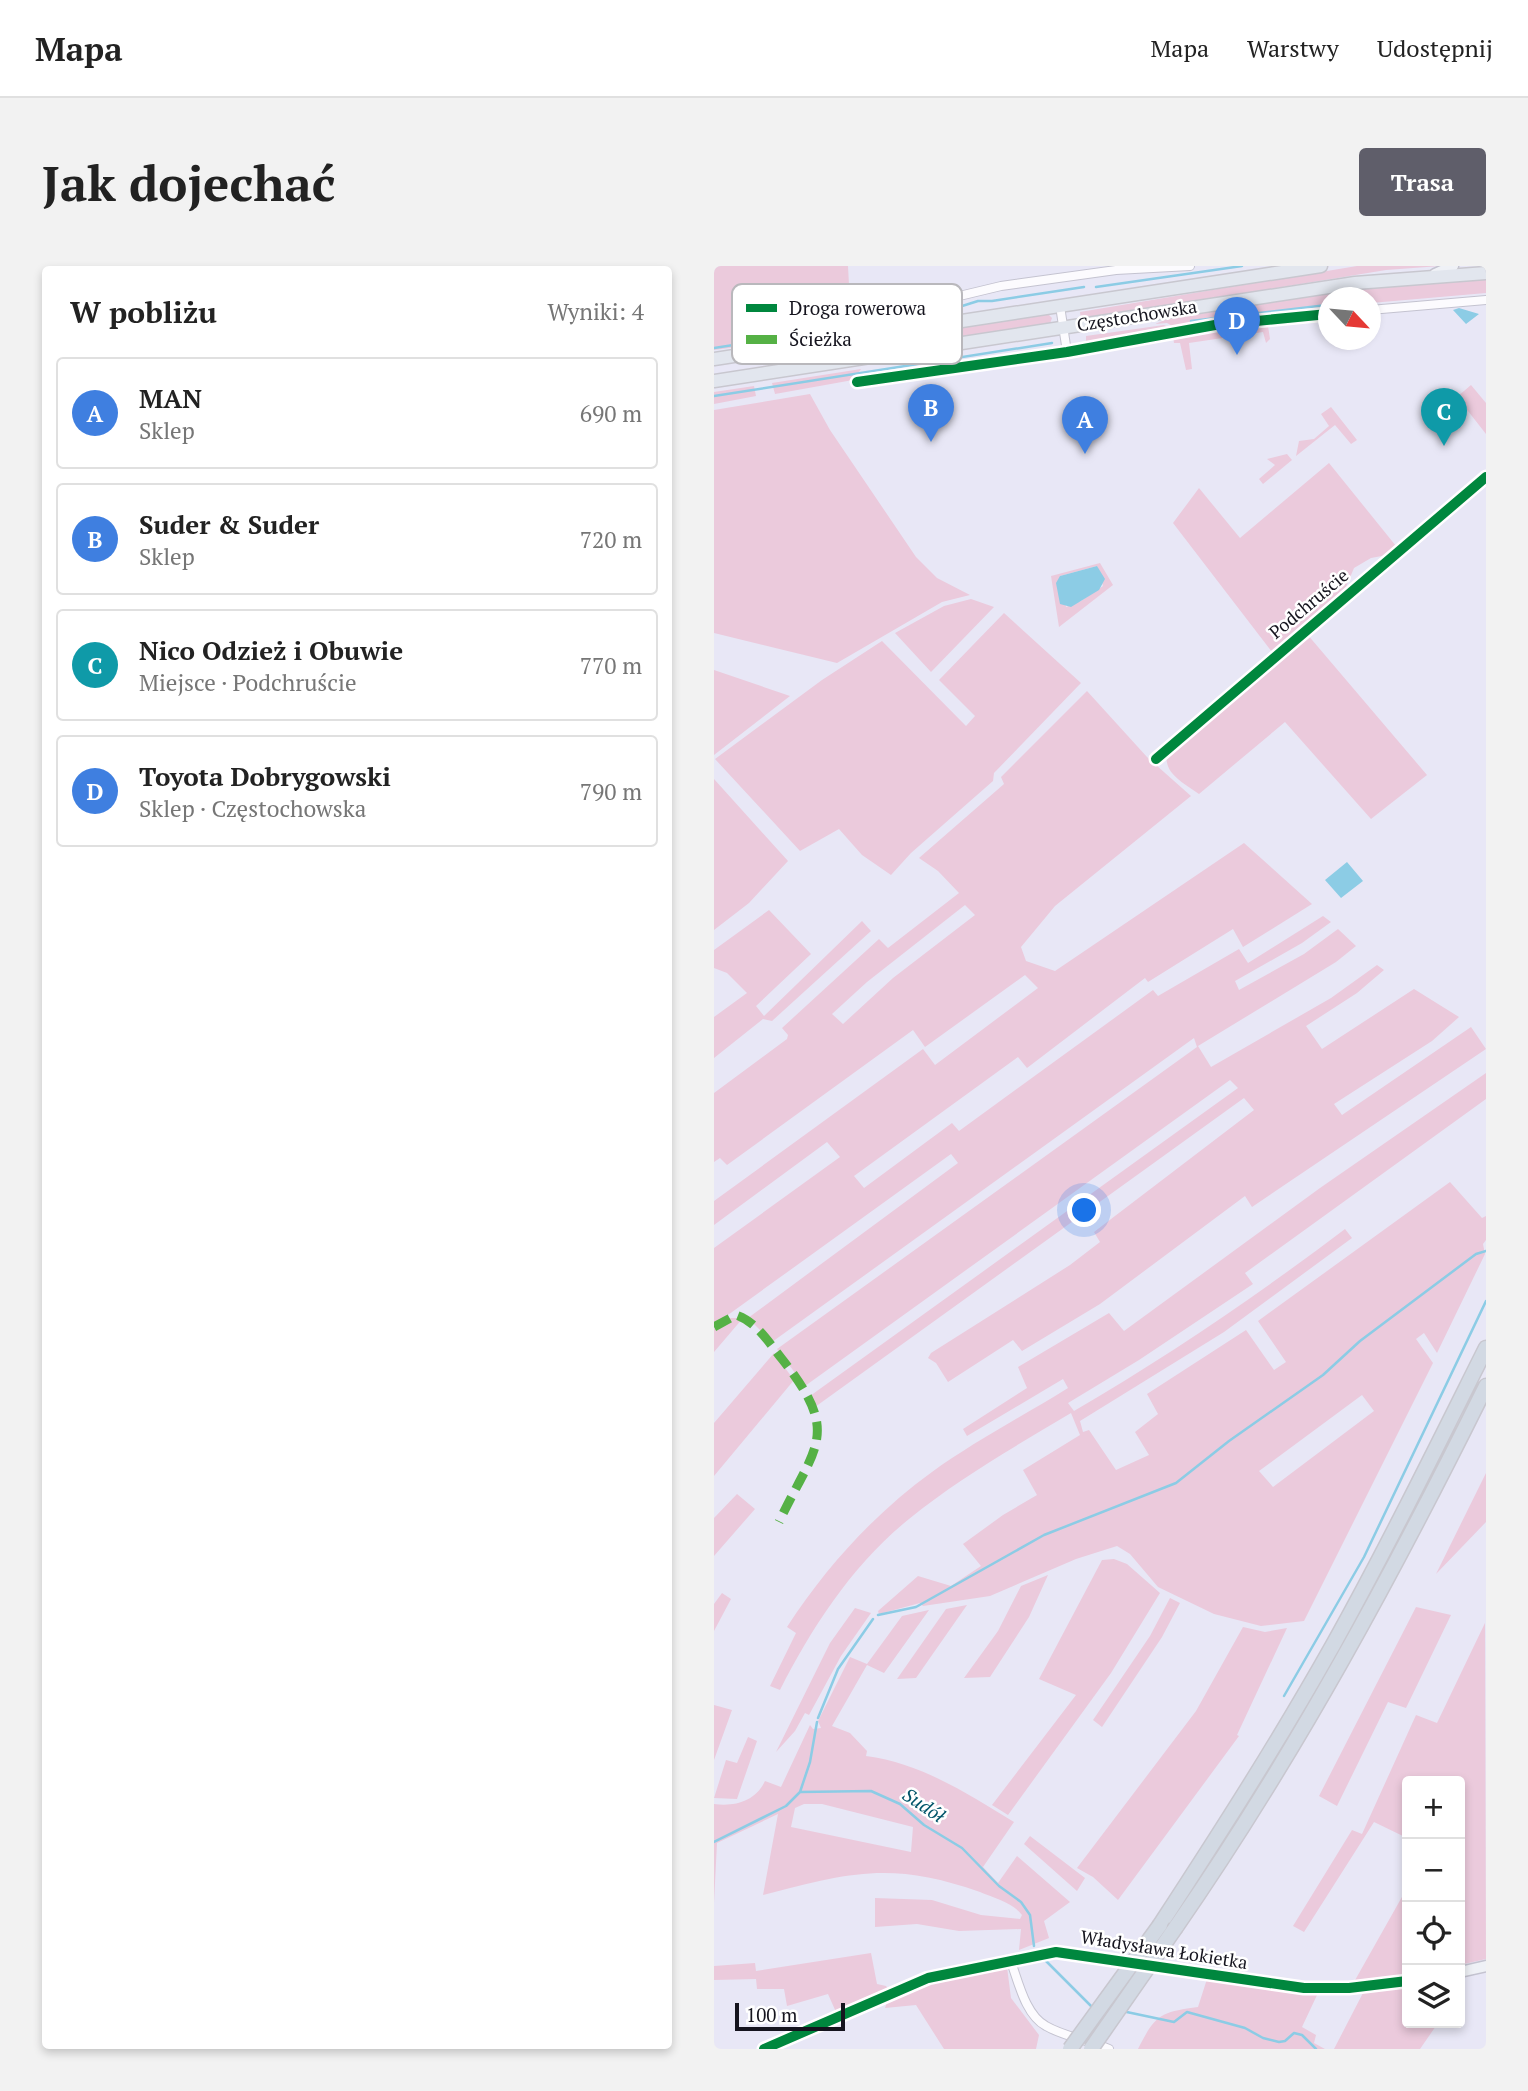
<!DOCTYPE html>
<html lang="pl">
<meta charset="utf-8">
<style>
:root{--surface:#fff;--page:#f2f2f2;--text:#222;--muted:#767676;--line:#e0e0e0;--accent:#5f5e6a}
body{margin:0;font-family:"PT Serif",serif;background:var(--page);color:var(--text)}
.controls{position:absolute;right:21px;bottom:21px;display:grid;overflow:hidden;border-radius:7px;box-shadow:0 4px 10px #0003}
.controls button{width:63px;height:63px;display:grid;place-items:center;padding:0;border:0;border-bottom:2px solid var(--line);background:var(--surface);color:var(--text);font:35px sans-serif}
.compass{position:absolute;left:604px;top:21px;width:63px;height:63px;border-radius:50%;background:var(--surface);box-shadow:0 4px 10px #0003;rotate:116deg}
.scale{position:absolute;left:21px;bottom:18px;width:110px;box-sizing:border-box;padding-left:7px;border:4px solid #15141e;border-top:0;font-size:19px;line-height:24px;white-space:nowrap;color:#15141e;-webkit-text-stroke:5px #fff;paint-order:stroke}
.you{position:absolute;left:371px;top:945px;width:24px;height:24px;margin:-18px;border:5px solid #fff;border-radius:50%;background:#1a73e8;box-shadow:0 0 0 10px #1a73e833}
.badge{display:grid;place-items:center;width:46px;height:46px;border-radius:50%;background:var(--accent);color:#fff;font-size:23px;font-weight:700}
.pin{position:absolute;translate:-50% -58px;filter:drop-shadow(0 2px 4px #0008)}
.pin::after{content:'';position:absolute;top:37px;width:24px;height:21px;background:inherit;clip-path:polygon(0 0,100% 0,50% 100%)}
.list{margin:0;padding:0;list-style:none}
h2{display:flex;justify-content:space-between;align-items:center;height:91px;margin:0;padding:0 28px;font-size:30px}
h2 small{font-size:23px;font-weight:400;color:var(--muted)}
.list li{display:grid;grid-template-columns:46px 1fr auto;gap:21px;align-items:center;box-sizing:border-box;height:112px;margin:0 14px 14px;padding:0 14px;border:2px solid var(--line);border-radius:7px}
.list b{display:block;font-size:26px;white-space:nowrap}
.list p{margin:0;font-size:23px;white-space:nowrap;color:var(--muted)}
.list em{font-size:23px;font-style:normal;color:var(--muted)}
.icon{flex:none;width:38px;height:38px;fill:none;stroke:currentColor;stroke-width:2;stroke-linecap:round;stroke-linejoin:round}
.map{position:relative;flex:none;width:772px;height:1783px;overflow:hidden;border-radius:7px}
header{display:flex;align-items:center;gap:42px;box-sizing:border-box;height:98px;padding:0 35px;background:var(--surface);border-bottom:2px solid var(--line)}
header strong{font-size:33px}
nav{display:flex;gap:38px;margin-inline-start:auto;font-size:24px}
.intro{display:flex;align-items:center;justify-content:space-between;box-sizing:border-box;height:168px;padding:0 42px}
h1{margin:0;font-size:49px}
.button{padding:18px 32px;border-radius:7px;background:var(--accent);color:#fff;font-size:24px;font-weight:700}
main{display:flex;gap:42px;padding:0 42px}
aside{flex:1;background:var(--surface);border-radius:7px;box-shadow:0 4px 10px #0003}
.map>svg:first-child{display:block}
.green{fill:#ebcadc;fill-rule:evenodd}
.water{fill:#8ccce5}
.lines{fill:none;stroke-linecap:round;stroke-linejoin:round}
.stream{stroke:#8ccce5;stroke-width:2.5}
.street-casing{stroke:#c4c3d0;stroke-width:10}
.secondary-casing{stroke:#c4c3d0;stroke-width:13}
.primary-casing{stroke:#c8c7cf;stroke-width:15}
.highway-casing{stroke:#c8c7cf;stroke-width:17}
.street{stroke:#fcfbfe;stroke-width:8}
.secondary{stroke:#eff1f6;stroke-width:10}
.primary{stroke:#e2e6ee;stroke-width:12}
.highway{stroke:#d2d9e3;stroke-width:14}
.highway-bridge-casing{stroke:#c8c7cf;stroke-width:17;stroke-linecap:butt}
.highway-bridge{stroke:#d2d9e3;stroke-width:14}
.quiet{stroke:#55b145;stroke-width:9;stroke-dasharray:18 9;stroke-linecap:butt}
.cycleway-casing{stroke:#fff;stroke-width:15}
.cycleway{stroke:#00873e;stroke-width:10}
.labels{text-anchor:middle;stroke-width:5;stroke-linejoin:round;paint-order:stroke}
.street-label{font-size:18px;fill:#15141e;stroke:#fff}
.water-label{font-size:19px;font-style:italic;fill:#03566b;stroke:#fff}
.key{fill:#fff;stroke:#b9b8bc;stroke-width:2}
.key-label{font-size:19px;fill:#15141e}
</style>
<header>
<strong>Mapa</strong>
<nav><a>Mapa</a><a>Warstwy</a><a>Udostępnij</a></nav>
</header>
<div class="intro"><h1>Jak dojechać</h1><a class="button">Trasa</a></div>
<main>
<aside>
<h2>W pobliżu<small>Wyniki: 4</small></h2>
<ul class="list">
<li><span class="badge" style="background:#3f7fe0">A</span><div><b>MAN</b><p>Sklep</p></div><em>690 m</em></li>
<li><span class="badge" style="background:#3f7fe0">B</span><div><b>Suder &amp; Suder</b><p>Sklep</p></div><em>720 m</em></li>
<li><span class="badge" style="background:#0f9aa8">C</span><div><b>Nico Odzież i Obuwie</b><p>Miejsce · Podchruście</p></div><em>770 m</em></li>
<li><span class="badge" style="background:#3f7fe0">D</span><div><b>Toyota Dobrygowski</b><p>Sklep · Częstochowska</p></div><em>790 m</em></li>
</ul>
</aside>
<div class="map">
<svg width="772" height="1783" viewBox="0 0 772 1783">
<rect width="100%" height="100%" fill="#e8e7f6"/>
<path class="green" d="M0,0H134L136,38L147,61L93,71L89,65L77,67L75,74L0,84Z
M643,0H726L672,4L367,54L366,46Z
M752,14H772V27L657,37L656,32H614V41L521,50L460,61L453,57L441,58L456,52L655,21Z
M334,48L338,52L336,58L165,84L160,74Z
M549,58L554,60L556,73L552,77L549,66L475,77L478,103L472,104L466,77H460L459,71Z
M450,59L458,63L372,79V70Z
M147,103L139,114L61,128L58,117Z
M757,119L772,137V168L743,131Z
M40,120L42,130L0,138V126Z
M96,128L116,164L202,291L223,312L256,329L228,336L123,397L0,367V144Z
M617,141L643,174L637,178L621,159L582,190L585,175L600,173L615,160L607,148Z
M573,188L578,194L549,218L545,213L561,199L553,193Z
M615,197L682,280L673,289L657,292L640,302L632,321L558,386L459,257L485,222L526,272Z
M386,297L399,319L345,361L337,310ZM383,300L389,320L367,335L352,341L346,310Z
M257,333L280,341L217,406L181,367L230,340Z
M290,347L367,417L280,507L279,515L197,587L177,609L148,589L125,563L86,585L1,493L108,414L168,375L252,460L261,450L225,414Z
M593,368L713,509L657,553L571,456L485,528C468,516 445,505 455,482Z
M0,404L76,430L0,489Z
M373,425L433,491L477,530L341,640L307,681L312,695L341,705L530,577L598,638L529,681L519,663L434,716L431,712L313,802L304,791L140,910L150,922L238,857L245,865L439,724L444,730L525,683L534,697L609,650L617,656L588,677L521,715L525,724L590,688L624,663L642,680L622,696L484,780L497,801L617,732L663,699L670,704L643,727L592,760L608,783L700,723L745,751L718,775L620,838L628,849L757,761L772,783L538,941L531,930L386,1038L308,1085L299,1074L234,1116L222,1097L214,1092L217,1087L356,999L386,976L380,966L540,844L530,832L101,1141L96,1130L524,822L516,814L91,1120L63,1083L483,781L480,772L58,1076L34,1052L244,897L237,888L0,1059V982L126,891L113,876L0,959V935L209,783L221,799L324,722L311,709L211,781L199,764L13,899L6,892L0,896V827L73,773L74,769L68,762L165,673L174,682L245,627L224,605L205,592L290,518L287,511ZM251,639L261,649L179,712L129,758L118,748L153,716Z
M0,513L74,595L35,637L0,664Z
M55,644L97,688L42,740L50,750L148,655L157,665L58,755L49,753L0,792V751L33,727L13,707L0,702V684Z
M772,807V833L531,1007L539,1018L425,1094L354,1137L360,1145C454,1090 544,1029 631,963L638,972L510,1066L366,1155L369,1166L375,1164L402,1204L435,1189L421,1166L444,1148L433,1128L532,1064L560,1104L572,1096L544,1055L736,916L768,952L772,950V974L769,978L771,988L723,1087L710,1067L702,1073L719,1097L590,1355L547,1360L500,1348L444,1321L416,1288L403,1280L362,1293L276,1330L209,1340L206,1337L165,1348L164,1345L204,1310L237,1320L267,1300L249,1278L289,1249L323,1229L309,1204L366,1169L357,1147C302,1180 245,1212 195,1253C139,1298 98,1361 66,1424L56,1420L82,1367L73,1361C112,1301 160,1248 218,1206C261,1175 309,1150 354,1122L349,1113L253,1170L249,1163L313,1122L304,1101L395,1047L410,1065L606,922ZM648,1129L660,1145L559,1221L545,1205Z
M16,1052H29L0,1086V1063Z
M60,1087L80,1114L0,1210V1157Z
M772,1207V1256L722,1308Z
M23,1228L41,1243L0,1290V1252Z
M400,1293L413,1298L446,1327L397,1407L294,1549L278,1539L362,1429L325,1413L388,1294Z
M334,1309L315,1351L276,1411L250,1412L284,1365L307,1320Z
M8,1327L17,1333L0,1365V1338Z
M456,1332L466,1337L448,1371L388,1461L379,1454L436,1370Z
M253,1339L202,1412L183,1413L232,1343Z
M702,1341L737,1349L692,1442L674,1436L623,1540L605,1530Z
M141,1342L157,1347L127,1390L95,1449L91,1447L81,1465L62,1486L116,1377Z
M215,1344L170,1407L153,1399L118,1460L136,1467L153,1485L152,1490C207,1497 254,1528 300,1556L269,1601L284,1617L303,1590L356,1636L330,1655L335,1672L305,1684L307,1663L245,1665L203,1658L161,1661V1632L218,1634L267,1649L306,1653L308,1649C298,1636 280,1632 266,1626C179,1595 136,1606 49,1629L64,1548L3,1577L0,1637V1538C21,1541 42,1535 51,1515L67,1521L96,1459L99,1463L107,1462L104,1455L136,1391L153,1398L188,1350ZM90,1538H108L199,1561L197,1586L77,1561L81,1542Z
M771,1357L772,1693L746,1699V1515H693V1572L660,1556L590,1666L579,1660L638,1564L648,1568L702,1449L723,1457Z
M529,1361L551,1366L573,1362L523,1469L525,1470L404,1634L379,1611L363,1602L482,1445Z
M0,1439L18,1444L0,1494Z
M34,1471L43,1475L23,1533L0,1532L12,1494L23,1497Z
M316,1570L371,1612L363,1625L310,1578Z
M693,1622V1709L640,1716Z
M157,1687L163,1718L172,1720L175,1724L122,1746L114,1728L73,1740L70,1723H43L42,1713L0,1714V1700L41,1697L42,1705Z
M293,1701L297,1732L325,1769L322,1783H230L202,1739L171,1742L173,1736L225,1714Z
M493,1713L604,1727L588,1761L602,1769L600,1777L611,1783H424C441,1749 446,1746 484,1741Z
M693,1720V1757H724L706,1783H620L650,1725Z"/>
<path class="water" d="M745,42L765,48L752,58L739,44Z
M383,300L391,313L385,324L357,341L346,338L342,317L346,310Z
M633,596L649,615L627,632L611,614Z"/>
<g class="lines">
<path class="stream" d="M382,21L528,0
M477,55L613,39
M160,57L226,47L264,35H278L370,21
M0,82L147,59
M0,130L338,77
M164,1349L202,1341L330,1269L462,1217L515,1175L609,1109L646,1075L762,988L772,985
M570,1430L650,1291L772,1035
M104,1452L124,1403L159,1353
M86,1526L96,1496L103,1456
M0,1576L72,1540L86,1526L157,1525L186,1538L210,1559L248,1582L285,1620L307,1636L316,1649L320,1680
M331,1694L378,1741
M408,1745L460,1756L473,1746L531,1762L549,1772L565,1776L571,1775L580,1767L588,1769L602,1783"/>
<g class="street-casing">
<path id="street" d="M346,40L353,86
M656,44L772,34
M158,91L153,60L158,51L287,20L402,4L476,0
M143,116L353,86L501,59L614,48
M442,493L772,211
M296,1693C304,1714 311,1749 332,1760C351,1771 375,1774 395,1783"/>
</g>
<g class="secondary-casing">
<path id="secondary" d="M721,8L739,0
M746,1706L772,1700
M50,1783L214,1712L342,1686L590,1722H635L693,1715"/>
</g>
<g class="primary-casing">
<path id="primary" d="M0,93L607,0
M0,115L641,17L772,7"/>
</g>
<g class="highway-casing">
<path id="highway" d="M446,1659C506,1567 565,1475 619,1379C673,1282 722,1182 772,1082
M462,1661C581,1489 679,1308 772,1120"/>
</g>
<use href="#street" class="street"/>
<use href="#secondary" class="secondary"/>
<use href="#primary" class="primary"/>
<use href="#highway" class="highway"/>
<g class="highway-bridge-casing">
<path id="highway-bridge" d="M356,1783L446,1659
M377,1783L462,1661"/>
</g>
<use href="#highway-bridge" class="highway-bridge"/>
<path class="quiet" d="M0,1061L22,1049C43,1056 55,1077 68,1093C128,1169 101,1179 65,1256"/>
<g class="cycleway-casing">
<path id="cycleway" d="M143,116L353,86L501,59L614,48
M442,493L772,211
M50,1783L214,1712L342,1686L590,1722H635L693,1715"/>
</g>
<use href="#cycleway" class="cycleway"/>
</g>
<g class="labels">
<g class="street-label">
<text transform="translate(423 50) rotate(-9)" y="6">Częstochowska</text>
<text transform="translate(595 338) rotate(-40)" y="6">Podchruście</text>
<text transform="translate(450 1684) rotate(9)" y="6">Władysława Łokietka</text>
</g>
<g class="water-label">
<text transform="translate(210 1539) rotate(34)" y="7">Sudół</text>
</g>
</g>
<rect x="18" y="18" width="230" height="80" rx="10" class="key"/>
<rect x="32" y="38" width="31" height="8" fill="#00873e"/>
<rect x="32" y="69" width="31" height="9" fill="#55b145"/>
<g class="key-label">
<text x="75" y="49">Droga rowerowa</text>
<text x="75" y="80">Ścieżka</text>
</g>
</svg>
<div class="controls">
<button>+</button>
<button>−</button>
<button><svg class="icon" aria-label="locate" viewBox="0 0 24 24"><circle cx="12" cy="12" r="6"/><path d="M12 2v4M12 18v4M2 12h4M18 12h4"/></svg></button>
<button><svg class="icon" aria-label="layers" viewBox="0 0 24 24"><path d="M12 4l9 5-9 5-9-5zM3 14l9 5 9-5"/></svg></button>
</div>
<svg class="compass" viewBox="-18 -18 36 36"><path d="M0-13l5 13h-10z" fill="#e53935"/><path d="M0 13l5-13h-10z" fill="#767676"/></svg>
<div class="scale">100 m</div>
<div class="you"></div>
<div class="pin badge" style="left:371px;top:188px;background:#3f7fe0">A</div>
<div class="pin badge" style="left:217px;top:176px;background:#3f7fe0">B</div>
<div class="pin badge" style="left:730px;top:180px;background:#0f9aa8">C</div>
<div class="pin badge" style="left:523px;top:89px;background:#3f7fe0">D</div>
</div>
</main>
